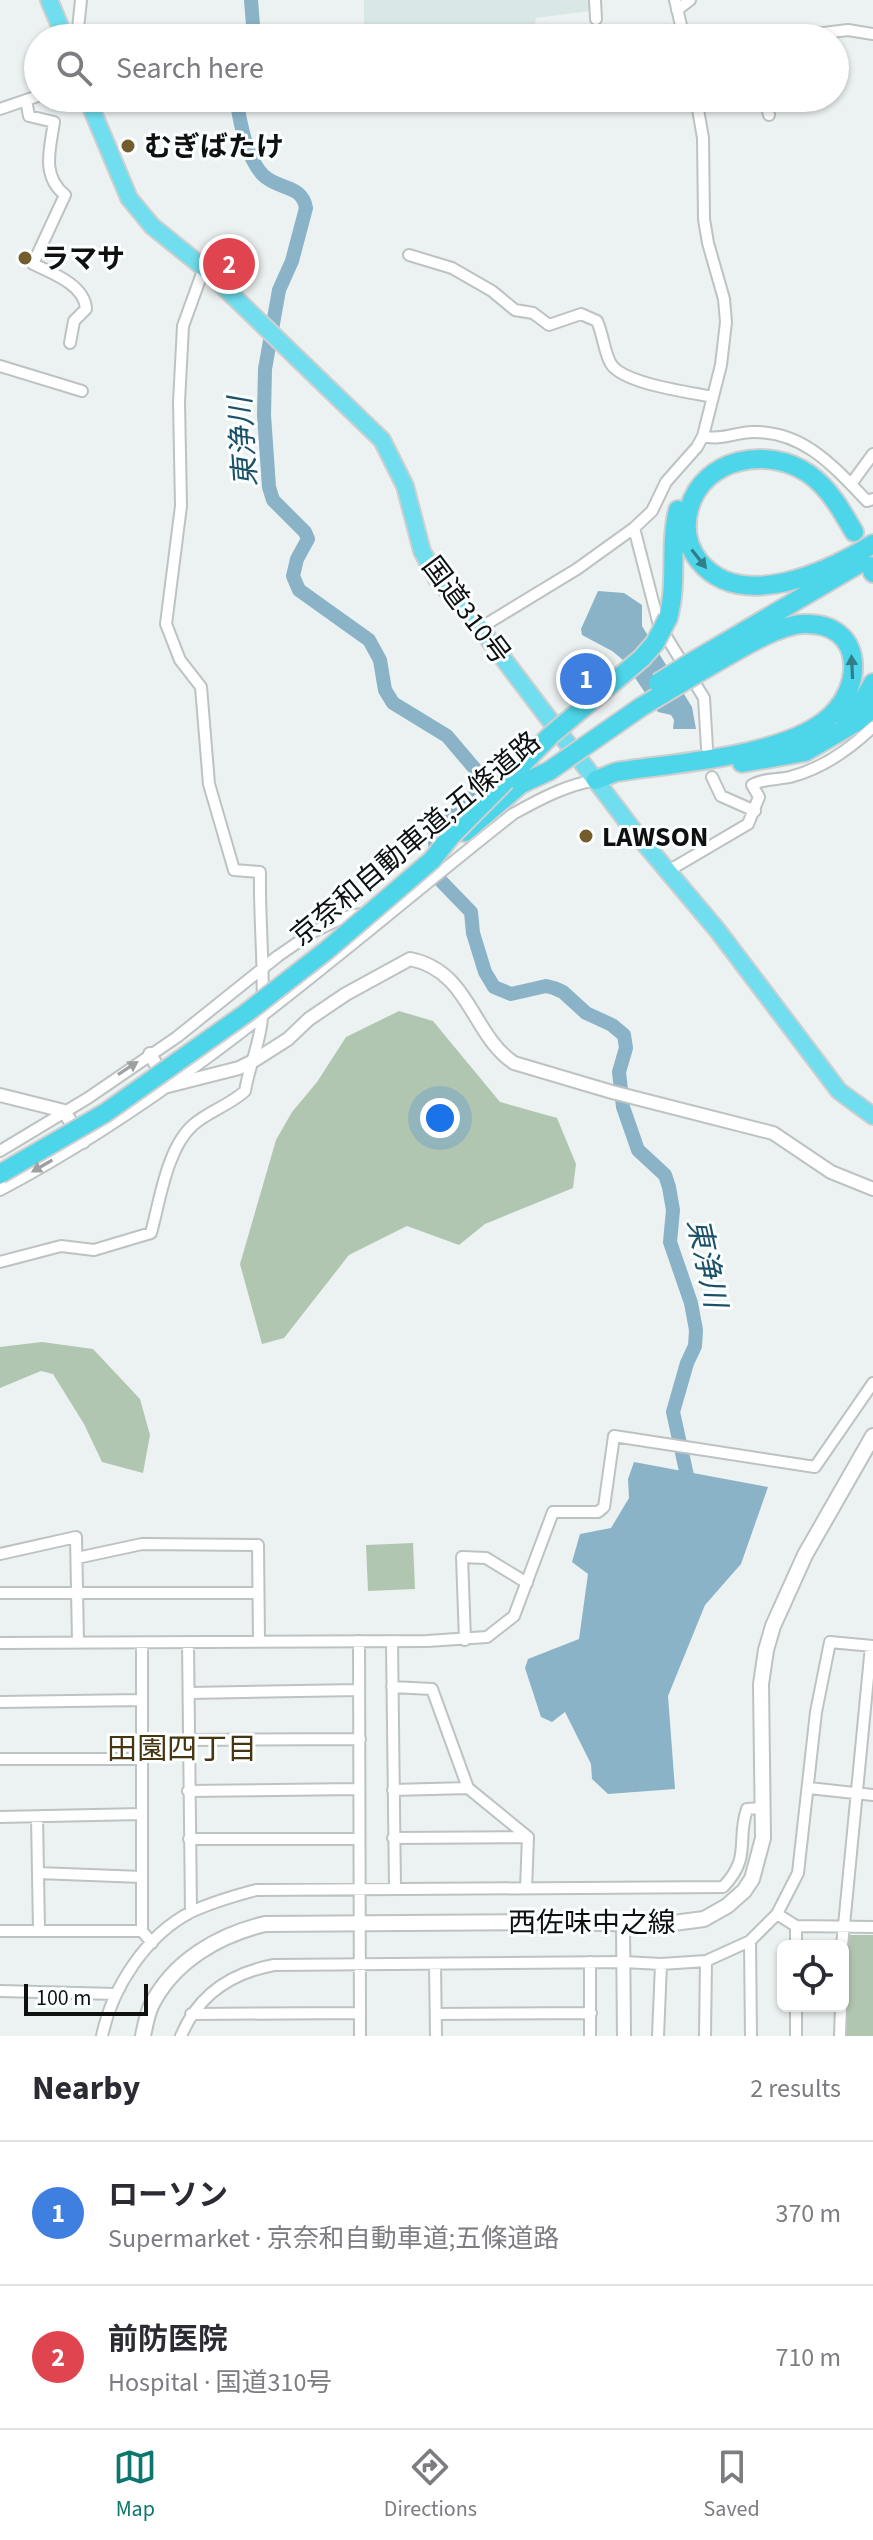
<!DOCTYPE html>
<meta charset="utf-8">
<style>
:root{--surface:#fff;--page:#f2f2f3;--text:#2b2b33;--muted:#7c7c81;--line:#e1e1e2;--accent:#0f766e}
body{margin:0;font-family:"Source Sans 3","Noto Sans JP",sans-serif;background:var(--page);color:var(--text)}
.controls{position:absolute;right:24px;bottom:24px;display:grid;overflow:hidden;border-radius:12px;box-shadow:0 2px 6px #0004}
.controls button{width:72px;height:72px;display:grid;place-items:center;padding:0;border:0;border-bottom:2px solid var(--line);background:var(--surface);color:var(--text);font:40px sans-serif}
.scale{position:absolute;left:24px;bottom:20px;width:124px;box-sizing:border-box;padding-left:8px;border:4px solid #0f1111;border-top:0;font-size:22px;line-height:28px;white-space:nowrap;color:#0f1111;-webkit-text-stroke:6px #fbffff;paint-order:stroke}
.you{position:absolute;left:440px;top:1118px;width:28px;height:28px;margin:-20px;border:6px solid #fff;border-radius:50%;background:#1a73e8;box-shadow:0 0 0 12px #1a73e833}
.badge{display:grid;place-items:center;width:52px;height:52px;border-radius:50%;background:var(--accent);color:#fff;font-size:26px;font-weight:700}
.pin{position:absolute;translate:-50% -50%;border:4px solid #fff;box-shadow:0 2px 8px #0006}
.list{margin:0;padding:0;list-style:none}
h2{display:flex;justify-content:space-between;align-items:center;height:104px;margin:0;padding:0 32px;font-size:34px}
h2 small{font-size:26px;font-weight:400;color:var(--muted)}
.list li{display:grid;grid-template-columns:52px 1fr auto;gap:24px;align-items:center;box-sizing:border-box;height:144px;padding:0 32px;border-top:2px solid var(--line)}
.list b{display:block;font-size:30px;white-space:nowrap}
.list p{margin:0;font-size:26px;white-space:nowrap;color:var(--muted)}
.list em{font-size:26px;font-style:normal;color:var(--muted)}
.icon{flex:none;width:44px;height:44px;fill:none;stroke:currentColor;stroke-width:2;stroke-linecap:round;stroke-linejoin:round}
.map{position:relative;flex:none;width:873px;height:2036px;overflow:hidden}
.search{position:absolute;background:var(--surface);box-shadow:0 2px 6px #0004;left:24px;right:24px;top:24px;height:88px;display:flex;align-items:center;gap:20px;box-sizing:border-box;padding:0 28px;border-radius:44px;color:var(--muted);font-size:30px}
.sheet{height:392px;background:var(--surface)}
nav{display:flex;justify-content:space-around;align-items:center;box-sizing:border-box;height:112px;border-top:2px solid var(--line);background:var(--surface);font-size:22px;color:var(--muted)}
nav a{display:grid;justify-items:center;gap:4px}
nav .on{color:var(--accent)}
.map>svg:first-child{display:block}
.built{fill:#d9e8e6}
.green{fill:#b1c6b1}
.water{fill:#8ab3c8}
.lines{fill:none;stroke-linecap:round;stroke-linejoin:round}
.river{stroke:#8ab3c8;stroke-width:14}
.minor-casing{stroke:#bdc2c2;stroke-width:14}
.tertiary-casing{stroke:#bdc2c2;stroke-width:16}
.secondary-casing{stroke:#bdc2c2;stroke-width:18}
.trunk-casing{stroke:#cfcfcf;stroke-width:20}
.motorway-casing{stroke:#cfcfcf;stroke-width:22}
.minor{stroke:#fff;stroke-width:10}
.tertiary{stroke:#fff;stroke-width:12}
.secondary{stroke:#fff;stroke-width:14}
.trunk{stroke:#70deee;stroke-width:16}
.motorway{stroke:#4dd5e9;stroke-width:18}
.motorway-bridge-casing{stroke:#cfcfcf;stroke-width:22;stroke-linecap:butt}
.motorway-bridge{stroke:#4dd5e9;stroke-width:18}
.oneway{fill:#317d88}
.oneway2{fill:#9fa0a0}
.poi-dot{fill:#745c2d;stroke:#fbffff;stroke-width:3}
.labels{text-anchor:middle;stroke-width:6;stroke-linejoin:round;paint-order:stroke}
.poi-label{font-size:28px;font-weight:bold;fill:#0f1111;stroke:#fbffff;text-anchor:start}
.street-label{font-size:28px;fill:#0f1111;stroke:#fbffff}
.water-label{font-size:30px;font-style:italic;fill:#1b5168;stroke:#fbffff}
.neighbourhood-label{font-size:30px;fill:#48350e;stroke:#fbffff}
</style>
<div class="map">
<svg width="873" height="2036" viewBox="0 0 873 2036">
<rect width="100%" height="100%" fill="#ecf2f1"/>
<path class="built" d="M364,0H590V11L536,18L533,38H364Z"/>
<path class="green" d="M399,1011L433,1021L500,1102L557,1118L576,1164L573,1188L485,1224L459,1245L407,1226L349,1255L284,1338L262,1344L240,1264L276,1140L292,1112L317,1082L346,1037Z
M42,1342L93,1349L140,1399L150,1435L143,1473L102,1462L84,1424L53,1374L41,1371L0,1388V1347Z
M413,1543L415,1589L368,1591L366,1545Z
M846,1935H873V2036H847Z"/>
<path class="water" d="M598,591L624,593L642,605V626L692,707L696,729H673L674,720L671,715L658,712L623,660L612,651L582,635L581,629Z
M634,1462L768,1487L741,1564L705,1605L668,1696L675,1789L608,1794L592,1779L591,1764L565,1712L552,1722L541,1717L525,1668L528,1659L579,1639L588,1574L572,1562L580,1534L611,1528L629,1498L628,1479Z"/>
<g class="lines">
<path class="river" d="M251,0L254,38
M236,98C240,122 246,157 263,175C278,190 302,184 306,208L292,261L279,290L265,369L264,415L269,487L273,500L305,532L308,539L297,559L293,576L299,590L369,640L380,660L385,690L393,703L447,736L475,769L480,780V786L472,797L434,834L440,880L471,912L473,933L485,972L494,987L511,994L546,986L554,988L563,992L586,1013L612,1025L624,1035L626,1048L619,1072L623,1107L638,1150L665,1175L669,1187L673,1210L670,1242L691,1303L696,1330L695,1346L687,1363L673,1412L690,1489"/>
<g class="minor-casing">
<path id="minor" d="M595,0L596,19
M675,0L684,38
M677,10L690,0
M77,38L81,0
M783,38L848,30L873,34
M696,98L703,138L704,219L708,243L724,299L726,322L721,365L703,436
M765,98L769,115
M26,100L29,116L54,122C50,149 41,176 65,195L33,264C52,273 85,285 86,309L74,321L70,343
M0,109L38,96
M409,255L452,268L492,291L515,310L533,313L549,325L581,314L597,321C603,334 604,352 611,364C624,384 689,392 713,397
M0,366L82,391
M851,484L873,454
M634,528L659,625L704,698L707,748
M480,628L577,569L634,528L652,511L666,482L697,447L703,436C719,441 736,432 753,432C804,431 834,467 867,501L873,499
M712,777L721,796L755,811
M668,871L748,824L759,797L752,785C764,778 777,780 790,777C821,769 850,749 873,727
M0,1151L88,1098L177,1037L278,956L313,932L342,918L365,913
M0,1190C188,1091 347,945 513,814C540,799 566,785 596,780
M0,1262L61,1246L94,1250L151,1233C160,1200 167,1148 193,1125C209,1111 230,1105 245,1091C249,1066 260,1044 262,1018C265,970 259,921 260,872L234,870L209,784L201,687L180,660L166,624L181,506L179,402L183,326L204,268
M0,1554L76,1537L78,1642
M77,1558L142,1544L258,1545L259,1641
M0,1593H258
M465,1640L462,1557L486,1558L527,1583
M359,1641L360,2036
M392,1641L395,1889
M188,1642L191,1912
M0,1643L427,1641L487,1637L514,1616L553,1512H598L604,1507L614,1436L815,1467L873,1383
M142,1643V1931L152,1943
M392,1687L432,1689L468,1788L528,1837
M190,1693L359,1690
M0,1702L141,1700
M189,1740L360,1739
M0,1759H141
M809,1788L873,1795
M393,1790L468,1788
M188,1791L358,1789
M0,1817L141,1814
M37,1817L39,1930
M393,1838L527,1837
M189,1839H359
M38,1873L142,1877
M526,1888L528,1837
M777,1914L796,1926L873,1927
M796,1926V1946
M0,1931H142
M750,1941L751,2036
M842,1946L871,1646
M435,1965L436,2036
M0,1991L116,1994
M796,2006V2036
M191,2014L359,2013
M436,2014L591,2013
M102,2036C112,1988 146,1935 191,1912C208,1904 237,1895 256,1890L723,1887C752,1857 736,1841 747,1809L762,1808
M181,2036C198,1995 231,1973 274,1965L624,1962L661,1964L706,1961L750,1941L777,1914L798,1873L816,1712L830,1642L873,1646
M590,2036V1962
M658,2036L661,1964
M705,2036L706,1961
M840,2036L841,2006"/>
</g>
<g class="tertiary-casing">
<path id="tertiary" d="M150,1054L168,1086L239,1068L255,1060L288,1039L309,1019L346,994L410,959C470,971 471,1034 514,1063L612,1092L773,1133L831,1172L873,1189
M0,1095L64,1111L83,1142
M623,1925L624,2036"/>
</g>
<g class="secondary-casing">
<path id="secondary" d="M143,2036C145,2026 147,2015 151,2006C173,1961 219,1935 265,1924L536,1922L666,1924L704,1919L727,1906L744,1891L752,1879L763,1838L761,1684L766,1650L773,1626L805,1555L873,1436"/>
</g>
<g class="trunk-casing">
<path id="trunk" d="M49,0L65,38
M87,98L129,198L152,226L204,268L382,440L405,486L422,551L437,579L480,628L634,831L718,931L839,1091L873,1116"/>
</g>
<g class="motorway-casing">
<path id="motorway" d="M854,532C842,511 829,488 809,474C769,446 703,457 689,509C684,528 687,546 699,561C741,613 829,571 873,544
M870,566L873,573
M668,618C678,582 669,546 678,510
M690,663L857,565
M845,718L865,697L873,683
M742,763L805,752L855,723L873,708
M596,780L616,772C673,763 777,757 823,722C866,691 866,621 803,624C774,625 724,659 698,673
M465,832L521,784"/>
</g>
<use href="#minor" class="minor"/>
<use href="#tertiary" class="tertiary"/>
<use href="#secondary" class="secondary"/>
<use href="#trunk" class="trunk"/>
<use href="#motorway" class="motorway"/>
<g class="motorway-bridge-casing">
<path id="motorway-bridge" d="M658,683L690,663
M521,784L549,771L641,707L698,673
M0,1174L105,1113L245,1014L327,950L432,860L451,836L551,735L642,658L655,643L668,618"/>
</g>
<use href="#motorway-bridge" class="motorway-bridge"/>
</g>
<defs><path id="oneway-solid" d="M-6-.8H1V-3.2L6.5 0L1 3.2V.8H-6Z" transform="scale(2)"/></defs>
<g class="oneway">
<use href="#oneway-solid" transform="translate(699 559) rotate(52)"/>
<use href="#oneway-solid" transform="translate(852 667) rotate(-93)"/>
</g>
<g class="oneway2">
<use href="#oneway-solid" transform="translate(128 1068) rotate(-33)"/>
<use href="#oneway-solid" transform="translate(42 1166) rotate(150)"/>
</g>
<g class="poi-dot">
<circle cx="128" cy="146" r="8"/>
<circle cx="25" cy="258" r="8"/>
<circle cx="586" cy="836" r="8"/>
</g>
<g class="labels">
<g class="poi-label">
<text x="144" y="156">むぎばたけ</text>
<text x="41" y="268">ラマサ</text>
<text x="602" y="846">LAWSON</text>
</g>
<g class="street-label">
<text transform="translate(467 610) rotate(53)" y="10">国道310号</text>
<text transform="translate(415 838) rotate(-40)" y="10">京奈和自動車道;五條道路</text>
<text x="592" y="1932">西佐味中之線</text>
</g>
<g class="water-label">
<text transform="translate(243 442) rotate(-94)" y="10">東浄川</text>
<text transform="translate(707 1263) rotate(78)" y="10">東浄川</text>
</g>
<g class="neighbourhood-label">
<text x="182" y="1759">田園四丁目</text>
</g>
</g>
</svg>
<div class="controls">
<button><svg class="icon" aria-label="locate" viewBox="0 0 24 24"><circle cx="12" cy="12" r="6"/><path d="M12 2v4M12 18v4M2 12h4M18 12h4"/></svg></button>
</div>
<div class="scale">100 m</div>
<div class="you"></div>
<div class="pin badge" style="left:586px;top:679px;background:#3f7fe0">1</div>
<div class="pin badge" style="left:229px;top:264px;background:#e0444e">2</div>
<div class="search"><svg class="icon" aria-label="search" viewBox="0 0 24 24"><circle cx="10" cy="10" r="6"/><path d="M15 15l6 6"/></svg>Search here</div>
</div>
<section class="sheet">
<h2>Nearby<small>2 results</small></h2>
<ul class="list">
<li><span class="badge" style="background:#3f7fe0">1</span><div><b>ローソン</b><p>Supermarket · 京奈和自動車道;五條道路</p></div><em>370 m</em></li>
<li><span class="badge" style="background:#e0444e">2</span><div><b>前防医院</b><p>Hospital · 国道310号</p></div><em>710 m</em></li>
</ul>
</section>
<nav>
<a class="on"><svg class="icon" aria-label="map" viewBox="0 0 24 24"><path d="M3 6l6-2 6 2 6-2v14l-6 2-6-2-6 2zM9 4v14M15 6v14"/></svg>Map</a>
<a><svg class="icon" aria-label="directions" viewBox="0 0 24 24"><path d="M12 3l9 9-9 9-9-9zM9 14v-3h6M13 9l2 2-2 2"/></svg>Directions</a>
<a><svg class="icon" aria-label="saved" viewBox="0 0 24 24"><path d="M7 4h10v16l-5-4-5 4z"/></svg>Saved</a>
</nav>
